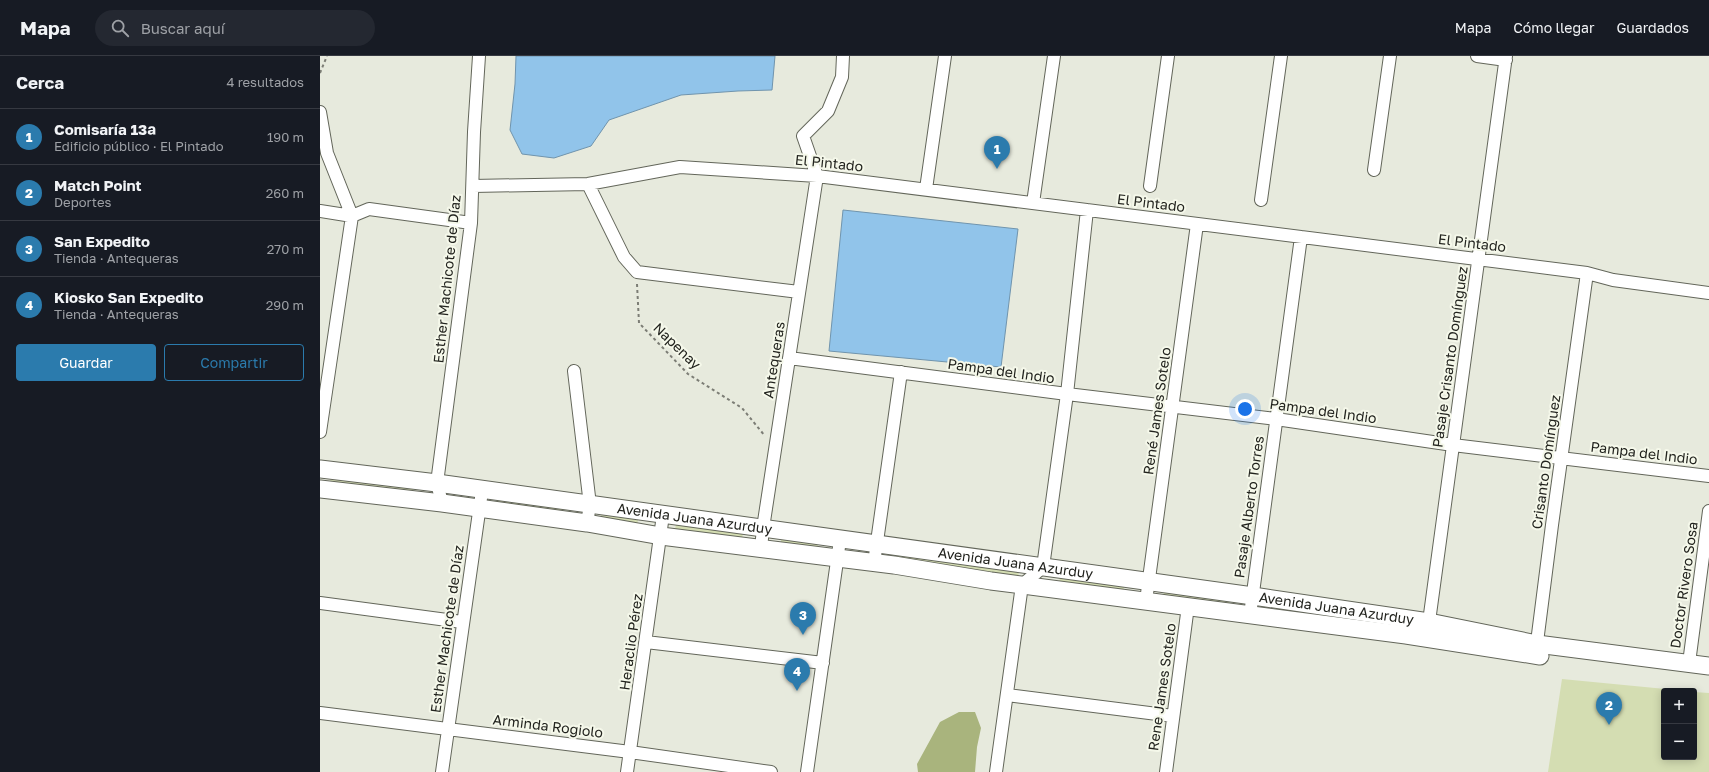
<!DOCTYPE html>
<html lang="es">
<meta charset="utf-8">
<style>
:root{--surface:#171b24;--page:#242831;--text:#f1f3f6;--muted:#9ea1a6;--line:#363941;--accent:#2b7bad}
body{margin:0;font-family:"Golos Text",sans-serif;background:var(--page);color:var(--text)}
.controls{position:absolute;right:12px;bottom:12px;display:grid;overflow:hidden;border-radius:4px;box-shadow:0 2px 10px #0003}
.controls button{width:36px;height:36px;display:grid;place-items:center;padding:0;border:0;border-bottom:1px solid var(--line);background:var(--surface);color:var(--text);font:20px sans-serif}
.you{position:absolute;left:925px;top:353px;width:14px;height:14px;margin:-10px;border:3px solid #fff;border-radius:50%;background:#1a73e8;box-shadow:0 0 0 6px #1a73e833}
.badge{display:grid;place-items:center;width:26px;height:26px;border-radius:50%;background:var(--accent);color:#fff;font-size:13px;font-weight:700}
.pin{position:absolute;translate:-50% -33px;filter:drop-shadow(0 1px 2px #0008)}
.pin::after{content:'';position:absolute;top:21px;width:14px;height:12px;background:inherit;clip-path:polygon(0 0,100% 0,50% 100%)}
.list{margin:0;padding:0;list-style:none}
h2{display:flex;justify-content:space-between;align-items:center;height:52px;margin:0;padding:0 16px;font-size:17px}
h2 small{font-size:13px;font-weight:400;color:var(--muted)}
.list li{display:grid;grid-template-columns:26px 1fr auto;gap:12px;align-items:center;box-sizing:border-box;height:56px;padding:0 16px;border-top:1px solid var(--line)}
.list b{display:block;font-size:15px;white-space:nowrap}
.list p{margin:0;font-size:13px;white-space:nowrap;color:var(--muted)}
.list em{font-size:13px;font-style:normal;color:var(--muted)}
.actions{display:flex;gap:8px;padding:12px 16px}
.actions a{flex:1;padding:9px 0;border:1px solid var(--accent);border-radius:4px;text-align:center;font-size:14px;color:var(--accent)}
.actions .main{background:var(--accent);color:#fff}
.icon{flex:none;width:22px;height:22px;fill:none;stroke:currentColor;stroke-width:2;stroke-linecap:round;stroke-linejoin:round}
.map{position:relative;flex:none;width:1389px;height:716px;overflow:hidden}
header{display:flex;align-items:center;gap:24px;box-sizing:border-box;height:56px;padding:0 20px;background:var(--surface);border-bottom:1px solid var(--line)}
header strong{font-size:19px}
nav{display:flex;gap:22px;margin-inline-start:auto;font-size:14px}
.search{width:280px;height:36px;background:var(--page);display:flex;align-items:center;gap:10px;box-sizing:border-box;padding:0 14px;border-radius:22px;color:var(--muted);font-size:15px}
main{display:flex}
aside{flex:1;background:var(--surface)}
.map>svg:first-child{display:block}
.green{fill:#d4ddb2}
.forest{fill:#a9b47d}
.water{fill:#91c4ea;stroke:#7094ad}
.lines{fill:none;stroke-linecap:round;stroke-linejoin:round}
.minor-casing{stroke:#63665a;stroke-width:14}
.secondary-casing{stroke:#63665a;stroke-width:19}
.path{stroke:#7c7d75;stroke-width:2;stroke-dasharray:3 3;stroke-linecap:butt}
.minor{stroke:#fff;stroke-width:12}
.secondary{stroke:#fff;stroke-width:17}
.labels{text-anchor:middle;stroke-width:4;stroke-linejoin:round;paint-order:stroke}
.street-label{font-size:14px;fill:#22231e;stroke:#f5f8ea}
</style>
<header>
<strong>Mapa</strong>
<div class="search"><svg class="icon" aria-label="search" viewBox="0 0 24 24"><circle cx="10" cy="10" r="6"/><path d="M15 15l6 6"/></svg>Buscar aquí</div>
<nav><a>Mapa</a><a>Cómo llegar</a><a>Guardados</a></nav>
</header>
<main>
<aside>
<h2>Cerca<small>4 resultados</small></h2>
<ul class="list">
<li><span class="badge">1</span><div><b>Comisaría 13ª</b><p>Edificio público · El Pintado</p></div><em>190 m</em></li>
<li><span class="badge">2</span><div><b>Match Point</b><p>Deportes</p></div><em>260 m</em></li>
<li><span class="badge">3</span><div><b>San Expedito</b><p>Tienda · Antequeras</p></div><em>270 m</em></li>
<li><span class="badge">4</span><div><b>Kiosko San Expedito</b><p>Tienda · Antequeras</p></div><em>290 m</em></li>
</ul>
<div class="actions"><a class="main">Guardar</a><a>Compartir</a></div>
</aside>
<div class="map">
<svg width="1389" height="716" viewBox="0 0 1389 716">
<rect width="100%" height="100%" fill="#e7eadd"/>
<path class="green" d="M11,420L93,432V438L10,427Z
M179,444L242,452L241,459L178,450Z
M281,459L318,464L317,470L280,464Z
M356,468L423,477L422,483L355,474Z
M461,482L498,488L497,494L461,488Z
M577,499L699,516L698,521L577,503Z
M740,522L804,531L803,536L739,526Z
M844,536L910,545L909,551L843,541Z
M1242,623L1366,635H1344V701H1374V636L1389,637V716H1228Z"/>
<path class="forest" d="M639,656H655L661,672L657,691L655,716H598L597,708L620,666Z"/>
<path class="water" d="M196,0H455L452,34L418,35L361,39L289,64L271,90L234,102L202,98L190,74L195,28Z
M523,154L698,173L681,311L509,295Z"/>
<g class="lines">
<g class="minor-casing">
<path id="minor" d="M1157,0L1186,4
M0,56L7,97L32,160
M1054,114L1070,0
M268,128L304,201L317,216L479,236
M153,130L268,128L360,111L497,120L1267,217L1293,224L1389,237
M830,130L848,0
M606,133L625,0
M941,144L961,0
M713,147L734,0
M0,155L32,160L49,153L151,167
M469,302L747,338L956,363L1133,389L1389,420
M254,315L270,449L267,467
M0,376L32,160
M122,447L117,427L151,167L154,76L159,0
M441,493L443,472L497,120L483,80L508,55L522,21L523,0
M554,507L581,316
M826,545L877,168
M0,547L142,566
M930,559L981,181
M1108,573L1186,0
M326,586L503,607
M1216,594L1232,469L1267,217
M1369,607L1389,455
M687,639L853,660
M0,657L310,696L451,716
M122,716L162,435
M307,716L343,459
M487,716L520,484
M676,716L702,529L723,511L747,338L767,154
M846,716L868,550"/>
</g>
<g class="secondary-casing">
<g id="secondary">
<path id="s1" d="M0,413L117,427L933,540L1109,566L1217,588L1389,610"/>
<path d="M0,433L122,447L267,467L341,480L574,509L671,525L1086,579L1220,600"/>
</g>
</g>
<path class="path" d="M0,17L7,0
M317,228L319,267L368,318L422,352L445,380"/>
<use href="#minor" class="minor"/>
<use href="#secondary" class="secondary"/>
</g>
<g class="labels">
<g class="street-label">
<text transform="translate(509 107) rotate(6)" y="5">El Pintado</text>
<text transform="translate(831 147) rotate(7)" y="5">El Pintado</text>
<text transform="translate(1152 187) rotate(7)" y="5">El Pintado</text>
<text transform="translate(127 223) rotate(-84)" y="5">Esther Machicote de Díaz</text>
<text transform="translate(357 290) rotate(44)" y="5">Napenay</text>
<text transform="translate(1130 301) rotate(-82)" y="5">Pasaje Crisanto Domínguez</text>
<text transform="translate(454 304) rotate(-81)" y="5">Antequeras</text>
<text transform="translate(681 315) rotate(8)" y="5">Pampa del Indio</text>
<text transform="translate(837 355) rotate(-82)" y="5">René James Sotelo</text>
<text transform="translate(1003 355) rotate(8)" y="5">Pampa del Indio</text>
<text transform="translate(1324 397) rotate(7)" y="5">Pampa del Indio</text>
<text transform="translate(1226 406) rotate(-82)" y="5">Crisanto Domínguez</text>
<text transform="translate(929 451) rotate(-82)" y="5">Pasaje Alberto Torres</text>
<text dy="5" stroke="none"><textPath href="#s1" startOffset="378">Avenida Juana Azurduy</textPath></text>
<text dy="5" stroke="none"><textPath href="#s1" startOffset="702">Avenida Juana Azurduy</textPath></text>
<text transform="translate(1364 529) rotate(-82)" y="5">Doctor Rivero Sosa</text>
<text dy="5" stroke="none"><textPath href="#s1" startOffset="1026">Avenida Juana Azurduy</textPath></text>
<text transform="translate(127 573) rotate(-82)" y="5">Esther Machicote de Díaz</text>
<text transform="translate(311 586) rotate(-82)" y="5">Heraclio Pérez</text>
<text transform="translate(842 631) rotate(-82)" y="5">Rene James Sotelo</text>
<text transform="translate(228 670) rotate(7)" y="5">Arminda Rogiolo</text>
</g>
</g>
</svg>
<div class="controls">
<button>+</button>
<button>−</button>
</div>
<div class="you"></div>
<div class="pin badge" style="left:677px;top:113px">1</div>
<div class="pin badge" style="left:1289px;top:669px">2</div>
<div class="pin badge" style="left:483px;top:579px">3</div>
<div class="pin badge" style="left:477px;top:635px">4</div>
</div>
</main>
